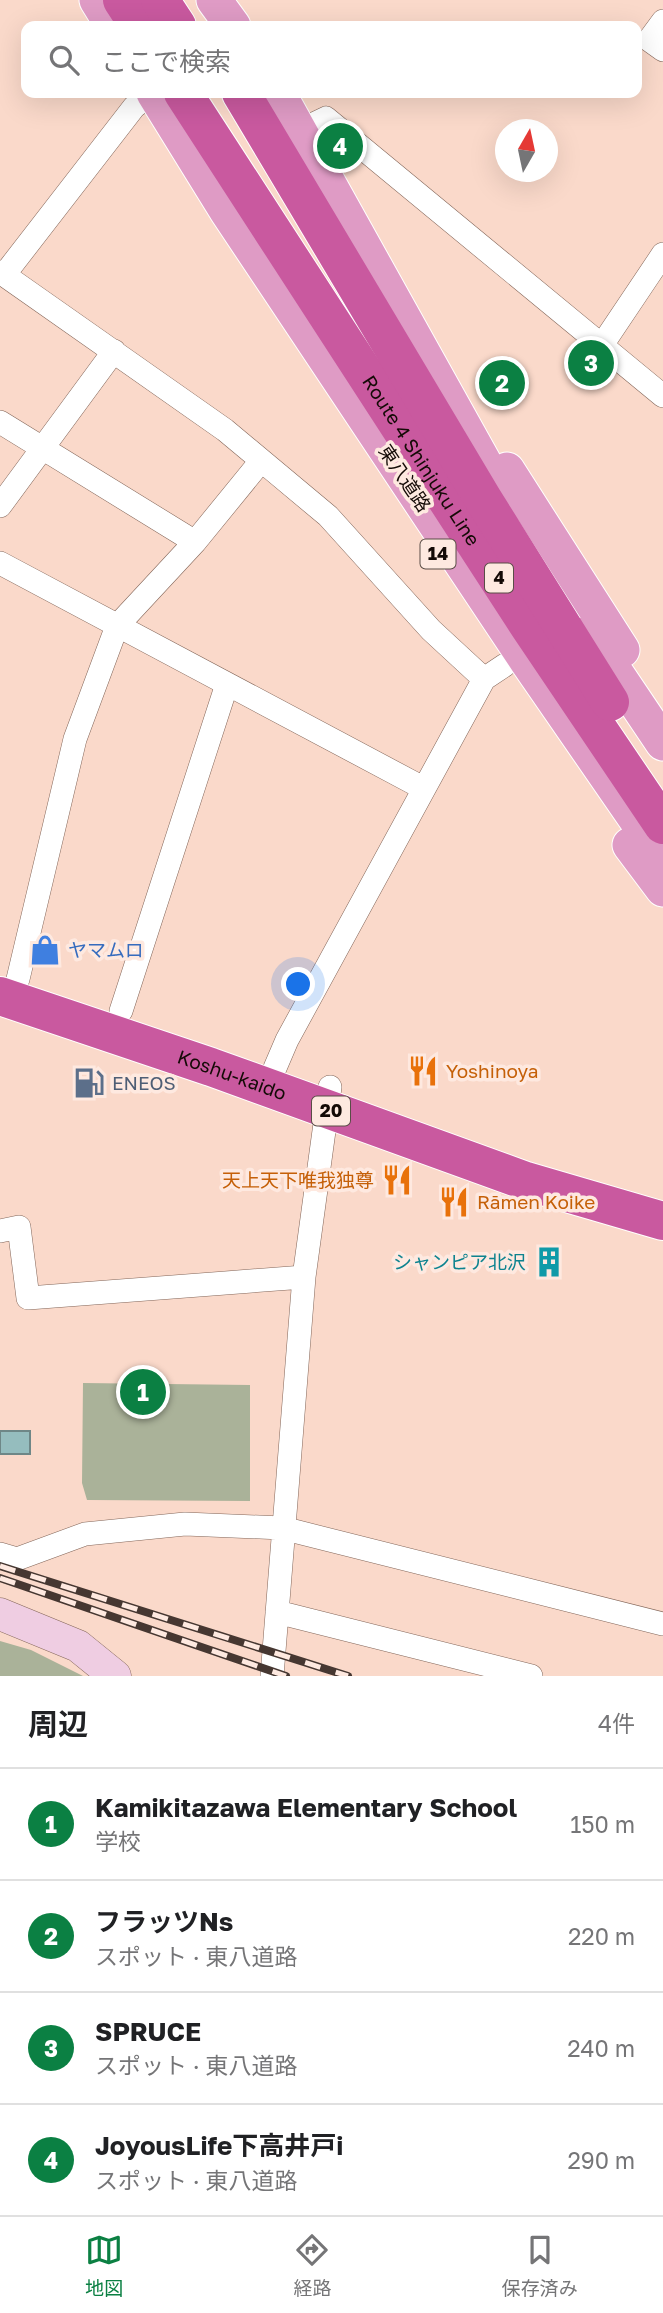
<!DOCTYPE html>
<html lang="ja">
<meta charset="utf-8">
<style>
:root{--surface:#fff;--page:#f6f6f6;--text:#202124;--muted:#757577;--line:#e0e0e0;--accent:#0b8043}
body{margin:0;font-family:"Golos Text","Noto Sans JP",sans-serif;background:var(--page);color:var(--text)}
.compass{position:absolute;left:495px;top:119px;width:63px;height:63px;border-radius:50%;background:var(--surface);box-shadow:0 7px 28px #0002;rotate:9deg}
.you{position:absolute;left:299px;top:985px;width:24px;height:24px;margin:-18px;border:5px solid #fff;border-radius:50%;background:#1a73e8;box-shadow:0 0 0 10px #1a73e833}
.badge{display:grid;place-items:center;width:46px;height:46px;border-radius:50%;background:var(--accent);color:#fff;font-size:23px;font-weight:700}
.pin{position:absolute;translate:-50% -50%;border:4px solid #fff;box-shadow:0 2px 7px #0006}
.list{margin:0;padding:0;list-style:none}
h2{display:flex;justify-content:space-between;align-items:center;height:91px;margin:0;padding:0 28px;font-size:30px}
h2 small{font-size:23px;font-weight:400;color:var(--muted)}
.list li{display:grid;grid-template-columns:46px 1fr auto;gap:21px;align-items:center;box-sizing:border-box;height:112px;padding:0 28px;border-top:2px solid var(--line)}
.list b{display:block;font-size:26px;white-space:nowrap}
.list p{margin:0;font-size:23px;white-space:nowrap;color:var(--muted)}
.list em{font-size:23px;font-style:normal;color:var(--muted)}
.icon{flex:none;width:38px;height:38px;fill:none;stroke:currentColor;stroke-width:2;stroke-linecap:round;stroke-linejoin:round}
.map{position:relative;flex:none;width:663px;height:1676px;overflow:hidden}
.search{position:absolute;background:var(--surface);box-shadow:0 7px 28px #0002;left:21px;right:21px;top:21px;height:77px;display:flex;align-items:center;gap:18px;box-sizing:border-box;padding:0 24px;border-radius:14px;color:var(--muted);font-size:26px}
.sheet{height:539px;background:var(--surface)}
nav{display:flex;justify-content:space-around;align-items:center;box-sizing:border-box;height:98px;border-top:2px solid var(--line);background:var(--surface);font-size:19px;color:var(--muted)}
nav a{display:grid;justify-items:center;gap:4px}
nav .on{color:var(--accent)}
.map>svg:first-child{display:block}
.green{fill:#aab299}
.water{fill:#95bdbe;stroke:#6e8787;stroke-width:2}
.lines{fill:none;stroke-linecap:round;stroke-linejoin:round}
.street-casing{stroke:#836659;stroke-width:24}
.secondary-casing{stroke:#836659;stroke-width:33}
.primary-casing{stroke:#fff;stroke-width:37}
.highway-casing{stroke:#fff;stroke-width:40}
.street{stroke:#fff;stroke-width:23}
.secondary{stroke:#efcde2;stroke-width:32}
.primary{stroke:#df9bc5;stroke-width:35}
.highway{stroke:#c9599f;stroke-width:38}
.rail-casing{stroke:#463731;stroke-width:8}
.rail{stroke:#fee9e0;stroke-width:5;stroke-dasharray:16;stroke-linecap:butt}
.labels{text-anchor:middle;stroke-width:7;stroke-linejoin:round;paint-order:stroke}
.shield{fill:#fee9e0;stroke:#5a4d47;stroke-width:2}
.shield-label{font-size:18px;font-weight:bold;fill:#140a06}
.street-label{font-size:19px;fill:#140a06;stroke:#fee9e0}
.shop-label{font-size:19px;fill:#366cbe;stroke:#fee9e0;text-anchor:start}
.food-label{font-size:19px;fill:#c56008;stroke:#fee9e0;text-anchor:start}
.service-label{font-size:19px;fill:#4e5e75;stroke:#fee9e0;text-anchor:start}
.culture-label{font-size:19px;fill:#0d838f;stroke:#fee9e0;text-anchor:end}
</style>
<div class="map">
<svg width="663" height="1676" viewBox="0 0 663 1676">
<rect width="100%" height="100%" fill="#fad9ca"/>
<path class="green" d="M83,1383L250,1385V1501L87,1500L82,1483Z
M0,1641L31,1650L83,1676H0Z"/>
<path class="water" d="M0,1431H30V1454H0Z"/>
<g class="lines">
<g class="street-casing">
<path id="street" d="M663,21L649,40L663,50
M301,130L326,118L663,396
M0,272L225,430L328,516L431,630L484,679
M4,275L134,107L152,93
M602,345L663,254
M0,422L195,542
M0,506L114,351
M0,563L423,788
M18,979L75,739L117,626L195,542L261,461
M121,1011L227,684
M275,1068L287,1040L484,679L505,665
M0,1231L19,1227L28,1298L304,1277
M0,1554L17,1559L85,1534L185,1524L282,1528L663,1624
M277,1612L531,1676
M272,1676L304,1277L330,1087"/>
</g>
<g class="secondary-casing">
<path id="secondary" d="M0,1614L78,1646L115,1676"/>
</g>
<g class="primary-casing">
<path id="primary" d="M97,0L113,26
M214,0L233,26
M154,93L227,211L527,661L663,858
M278,93L508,506
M507,470L622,650
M589,633L663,743
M630,845L663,889"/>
</g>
<g class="highway-casing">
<g id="highway">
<path d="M122,0L139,26"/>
<path d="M160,0L177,26"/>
<path id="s1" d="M183,93L530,628L663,825"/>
<path d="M241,93L483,499L610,702"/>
<path id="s2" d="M0,996L211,1067L526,1181L663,1221"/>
</g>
</g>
<use href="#street" class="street"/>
<use href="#secondary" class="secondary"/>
<use href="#primary" class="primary"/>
<use href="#highway" class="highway"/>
<g class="rail-casing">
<path id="rail" d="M0,1566L348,1676
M0,1578L286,1676"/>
</g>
<use href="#rail" class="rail"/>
</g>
<defs>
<g id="shop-bare" transform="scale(2.415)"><path d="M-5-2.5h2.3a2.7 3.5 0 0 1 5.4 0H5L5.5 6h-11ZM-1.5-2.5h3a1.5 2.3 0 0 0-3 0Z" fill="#3f7fe0" stroke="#fee9e0" stroke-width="2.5" paint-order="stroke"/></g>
<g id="restaurant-bare" transform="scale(2.415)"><path d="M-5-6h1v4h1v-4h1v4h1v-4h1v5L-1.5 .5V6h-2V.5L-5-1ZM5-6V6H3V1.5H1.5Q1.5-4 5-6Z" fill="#e8710a" stroke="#fee9e0" stroke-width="2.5" paint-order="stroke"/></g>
<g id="fuel-bare" transform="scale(2.415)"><path d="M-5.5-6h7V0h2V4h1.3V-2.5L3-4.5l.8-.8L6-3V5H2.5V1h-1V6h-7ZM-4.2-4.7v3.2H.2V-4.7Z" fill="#5c6f8a" stroke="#fee9e0" stroke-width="2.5" paint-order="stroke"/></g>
<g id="building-bare" transform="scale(2.415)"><path d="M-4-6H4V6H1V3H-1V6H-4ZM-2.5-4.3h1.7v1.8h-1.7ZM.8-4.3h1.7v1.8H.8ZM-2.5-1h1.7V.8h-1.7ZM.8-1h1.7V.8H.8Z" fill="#0f9aa8" stroke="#fee9e0" stroke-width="2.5" paint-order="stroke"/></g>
</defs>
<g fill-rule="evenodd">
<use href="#shop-bare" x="45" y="950"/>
<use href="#restaurant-bare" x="423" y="1071"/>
<use href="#fuel-bare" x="89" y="1083"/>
<use href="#restaurant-bare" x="397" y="1180"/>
<use href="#restaurant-bare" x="454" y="1202"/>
<use href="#building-bare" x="549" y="1262"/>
</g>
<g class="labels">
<g class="shield">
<rect x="420.5" y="539.5" width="35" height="29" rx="5"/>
<rect x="485" y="563.5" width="28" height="29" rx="5"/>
<rect x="312" y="1096.5" width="38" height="29" rx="5"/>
</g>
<g class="shield-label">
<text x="438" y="560">14</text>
<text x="499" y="584">4</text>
<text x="331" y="1117">20</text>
</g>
<g class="street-label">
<text dy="7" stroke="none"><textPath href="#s1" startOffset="438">Route 4 Shinjuku Line</textPath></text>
<text transform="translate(405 478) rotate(56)" y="7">東八道路</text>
<text dy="7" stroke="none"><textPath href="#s2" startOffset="245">Koshu-kaido</textPath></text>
</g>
<g class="shop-label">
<text x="68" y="957">ヤマムロ</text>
</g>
<g class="food-label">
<text x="446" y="1078">Yoshinoya</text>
<text x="374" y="1187" text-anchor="end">天上天下唯我独尊</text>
<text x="477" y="1209">Rāmen Koike</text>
</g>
<g class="service-label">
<text x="112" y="1090">ENEOS</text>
</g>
<g class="culture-label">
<text x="526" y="1269">シャンピア北沢</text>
</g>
</g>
</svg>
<svg class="compass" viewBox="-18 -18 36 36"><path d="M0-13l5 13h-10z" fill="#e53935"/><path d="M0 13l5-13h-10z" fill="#757577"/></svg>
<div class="you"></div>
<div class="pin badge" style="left:143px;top:1392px">1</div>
<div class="pin badge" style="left:502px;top:383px">2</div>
<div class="pin badge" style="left:591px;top:363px">3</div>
<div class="pin badge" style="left:340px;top:146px">4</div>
<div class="search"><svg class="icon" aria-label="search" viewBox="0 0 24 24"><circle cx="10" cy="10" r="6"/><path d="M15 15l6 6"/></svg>ここで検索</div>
</div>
<section class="sheet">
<h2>周辺<small>4件</small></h2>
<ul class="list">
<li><span class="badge">1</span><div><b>Kamikitazawa Elementary School</b><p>学校</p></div><em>150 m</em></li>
<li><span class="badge">2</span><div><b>フラッツNs</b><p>スポット · 東八道路</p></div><em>220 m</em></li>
<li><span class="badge">3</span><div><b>SPRUCE</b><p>スポット · 東八道路</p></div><em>240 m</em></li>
<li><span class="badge">4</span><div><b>JoyousLife下高井戸i</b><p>スポット · 東八道路</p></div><em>290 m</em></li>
</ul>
</section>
<nav>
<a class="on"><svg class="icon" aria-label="map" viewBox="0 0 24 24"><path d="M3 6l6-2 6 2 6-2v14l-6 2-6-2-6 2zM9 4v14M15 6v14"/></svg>地図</a>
<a><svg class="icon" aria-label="directions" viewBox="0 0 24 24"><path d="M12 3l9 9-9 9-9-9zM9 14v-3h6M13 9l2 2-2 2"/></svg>経路</a>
<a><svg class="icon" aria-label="saved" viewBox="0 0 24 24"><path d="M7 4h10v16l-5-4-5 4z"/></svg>保存済み</a>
</nav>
